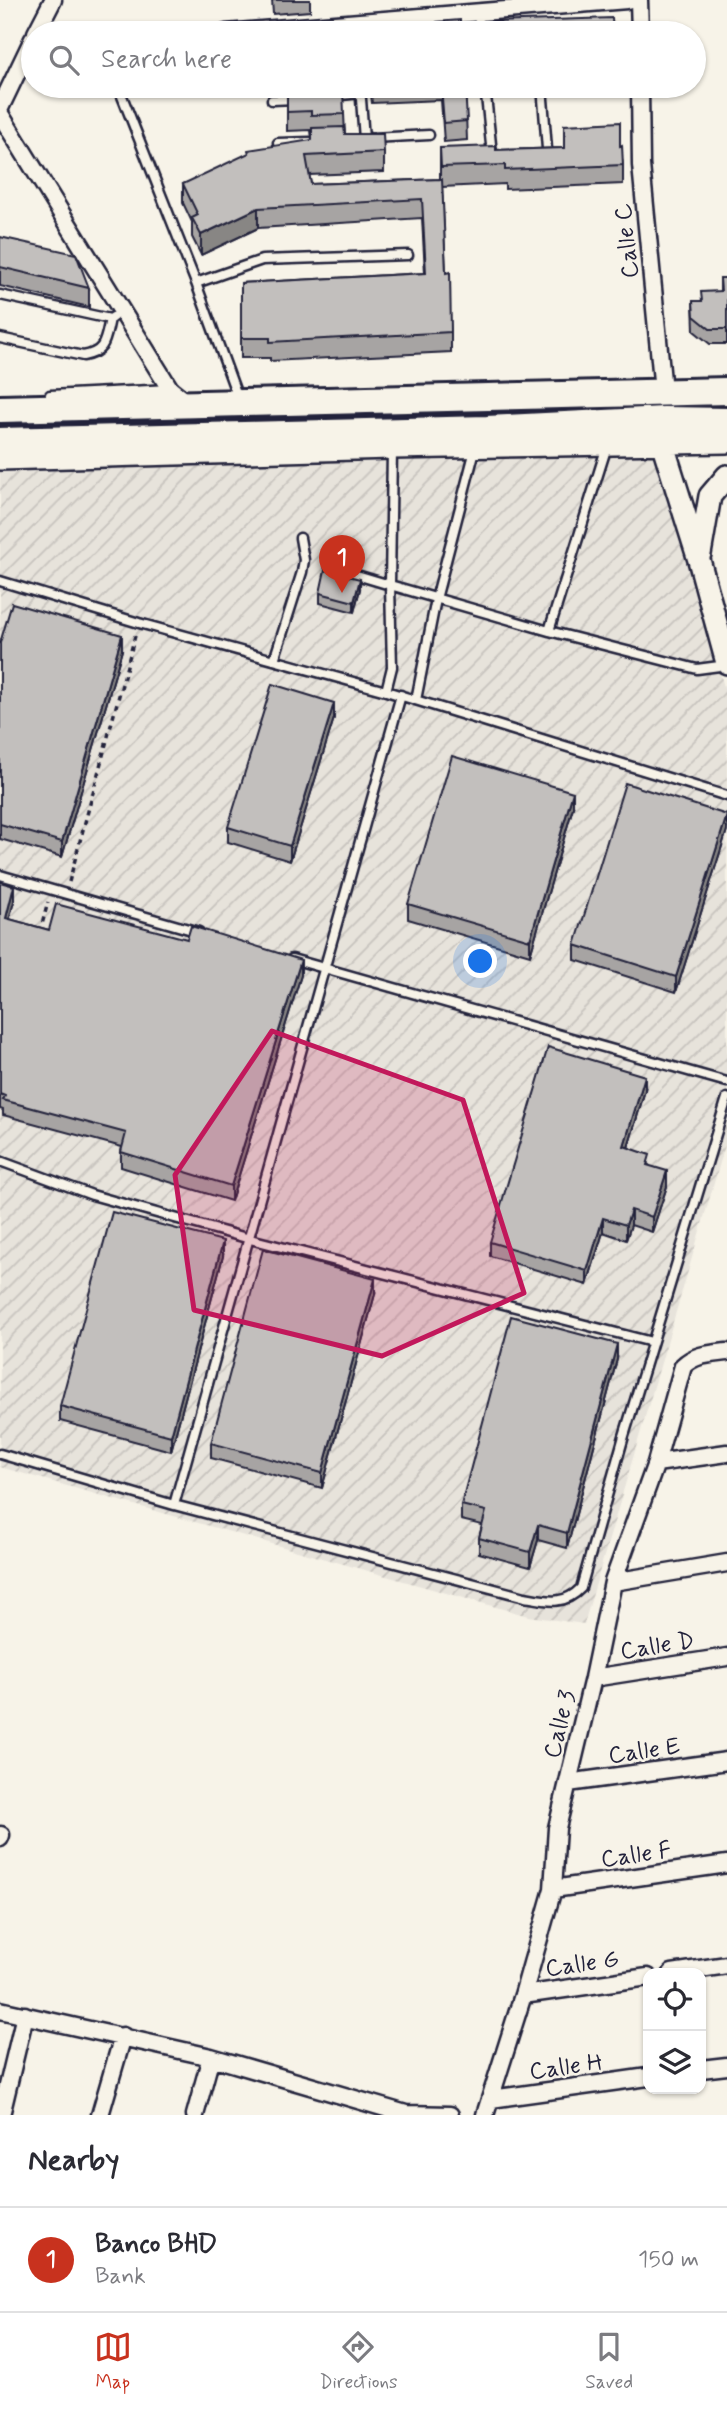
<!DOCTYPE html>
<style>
:root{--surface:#fff;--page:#f7f7f7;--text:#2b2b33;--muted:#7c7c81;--line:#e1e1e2;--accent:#c8321e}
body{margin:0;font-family:Mynerve,sans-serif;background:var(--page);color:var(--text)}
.controls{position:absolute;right:21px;bottom:21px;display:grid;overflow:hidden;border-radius:14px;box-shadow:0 2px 5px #0004}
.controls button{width:63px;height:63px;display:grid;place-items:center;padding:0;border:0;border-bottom:2px solid var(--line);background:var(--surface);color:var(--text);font:35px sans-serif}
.you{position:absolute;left:481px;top:962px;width:24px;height:24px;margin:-18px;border:5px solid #fff;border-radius:50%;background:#1a73e8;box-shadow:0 0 0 10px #1a73e833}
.badge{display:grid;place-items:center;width:46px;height:46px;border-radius:50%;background:var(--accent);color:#fff;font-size:23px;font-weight:700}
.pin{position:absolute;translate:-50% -58px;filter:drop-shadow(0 2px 4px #0008)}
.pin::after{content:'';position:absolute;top:37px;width:24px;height:21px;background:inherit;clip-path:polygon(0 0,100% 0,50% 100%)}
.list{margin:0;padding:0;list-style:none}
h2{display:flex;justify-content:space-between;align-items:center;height:91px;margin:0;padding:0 28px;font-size:30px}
h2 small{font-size:23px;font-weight:400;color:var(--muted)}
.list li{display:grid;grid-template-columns:46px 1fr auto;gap:21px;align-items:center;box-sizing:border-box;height:105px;padding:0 28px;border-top:2px solid var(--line)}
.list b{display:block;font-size:26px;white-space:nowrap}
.list p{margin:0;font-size:23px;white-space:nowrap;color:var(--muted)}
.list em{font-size:23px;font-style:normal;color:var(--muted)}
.icon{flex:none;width:38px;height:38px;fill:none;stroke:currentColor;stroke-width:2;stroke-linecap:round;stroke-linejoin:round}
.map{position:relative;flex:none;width:727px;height:2115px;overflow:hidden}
.search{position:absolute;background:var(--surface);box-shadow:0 2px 5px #0004;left:21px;right:21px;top:21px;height:77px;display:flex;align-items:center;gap:18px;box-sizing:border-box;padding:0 24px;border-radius:38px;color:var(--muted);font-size:26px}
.sheet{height:196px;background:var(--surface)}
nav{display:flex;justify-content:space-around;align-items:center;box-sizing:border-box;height:98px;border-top:2px solid var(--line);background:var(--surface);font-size:19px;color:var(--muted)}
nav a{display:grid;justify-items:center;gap:4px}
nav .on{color:var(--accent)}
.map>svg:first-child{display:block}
.industrial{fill:url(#industrial-furrows)}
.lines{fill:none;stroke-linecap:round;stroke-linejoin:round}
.service-casing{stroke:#22223b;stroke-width:13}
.minor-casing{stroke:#22223b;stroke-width:21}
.tertiary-casing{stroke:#22223b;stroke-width:26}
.primary-casing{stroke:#22223b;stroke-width:32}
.path{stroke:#22223b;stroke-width:3.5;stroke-dasharray:5 5;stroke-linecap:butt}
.service{stroke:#f7f3e8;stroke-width:8}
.minor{stroke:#f7f3e8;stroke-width:16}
.tertiary{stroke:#f7f3e8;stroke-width:21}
.primary{stroke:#f7f3e8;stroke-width:26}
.wall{fill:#a7a4a3;stroke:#22223b;stroke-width:2}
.shaded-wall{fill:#888684;stroke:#22223b;stroke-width:2}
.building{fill:#c2bfbd;stroke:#22223b;stroke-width:2}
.marked{fill:#c2185b;fill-opacity:0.2;stroke:#c2185b;stroke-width:5;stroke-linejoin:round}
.labels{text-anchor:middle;stroke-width:5;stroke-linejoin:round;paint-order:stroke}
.street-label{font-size:24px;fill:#22223b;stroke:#f7f3e8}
</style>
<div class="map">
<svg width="727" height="2115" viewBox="0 0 727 2115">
<defs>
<pattern id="industrial-furrows" width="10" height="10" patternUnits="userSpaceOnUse" patternTransform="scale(1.75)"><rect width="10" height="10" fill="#e7e3db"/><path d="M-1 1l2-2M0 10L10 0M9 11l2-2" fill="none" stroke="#c6c2bd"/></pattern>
</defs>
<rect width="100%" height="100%" fill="#f7f3e8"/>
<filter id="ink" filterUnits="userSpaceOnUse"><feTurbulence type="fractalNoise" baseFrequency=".0143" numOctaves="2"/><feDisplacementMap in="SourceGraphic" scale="14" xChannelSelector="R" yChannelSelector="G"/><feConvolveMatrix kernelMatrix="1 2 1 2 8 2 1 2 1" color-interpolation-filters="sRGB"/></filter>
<g filter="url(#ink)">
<path class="industrial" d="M650,429L727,697V1139L584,1624L528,1616L0,1467V445Z"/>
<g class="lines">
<g class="service-casing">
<path id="service" d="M478,12L480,33
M118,86L196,283L238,398
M360,86L364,139
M485,86L492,154
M542,86L547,149
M332,96L361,93
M272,100L295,99
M372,138L429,135
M278,143L310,142
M196,283L262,260L408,255
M0,295L110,319L113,317
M0,338L83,356C106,352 105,340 110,319
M50,395L170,389
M392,450L390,585L549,631L697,669L727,665
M330,567L390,585L392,667L386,691
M0,581L139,623L386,691L727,796
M549,631L607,446
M274,660L302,572L304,560L300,538
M416,700L436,599L475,450
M0,875L199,932
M292,959L727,1082
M0,1161L92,1195L250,1239L652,1342
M0,1454L174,1505L525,1597C547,1601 564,1606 581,1588L624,1436L727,1098
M174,1505C251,1236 323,965 401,695"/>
</g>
<g class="minor-casing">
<path id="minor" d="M639,0L640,33
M36,33L53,0
M226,33L627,0
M640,86L641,165L663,391
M0,108L33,39
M0,114L170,389L189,404
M656,1463L727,1453
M613,1582L727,1563
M593,1678L727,1657
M568,1783L727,1761
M0,1838L1,1835
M553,1889L727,1864
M672,1973L727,1965
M523,1995L648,1977
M0,2010L211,2057L406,2114L450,2115
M701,2069L727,2066
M491,2099L648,2077
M1,2115L25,2015
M100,2115L123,2036
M195,2115L211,2057
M485,2115L523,1995L553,1889L557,1828L593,1678L613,1582L656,1463L683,1366C695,1354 710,1354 727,1352"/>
</g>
<g class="tertiary-casing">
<path id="tertiary" d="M663,432L662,442L699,560L727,663
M0,459L392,448L727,442
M700,554L710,496L727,476"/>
</g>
<g class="primary-casing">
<path id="primary" d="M0,409L727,391
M0,441L487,429L664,420L727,421"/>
</g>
<path class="path" d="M69,882L136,632
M40,932L48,902"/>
<use href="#service" class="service"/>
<use href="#minor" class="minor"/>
<use href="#tertiary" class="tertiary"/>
<use href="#primary" class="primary"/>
</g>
<path class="wall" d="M272,0H310V11L273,14Z
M370,86H465L467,140L444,142L441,100L372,103Z
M287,92L344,114L345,134L384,152V172L309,175L311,184L440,179V148L496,150L564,148V125L620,146L623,165V184L505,189V184L442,187L446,273L451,332V352L270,361V358H241V283L425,273L422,218L258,228L201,255L192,237V222L183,203V184L312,140L311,130L287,131Z
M0,237L89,288V307L0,286Z
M720,278H727V344H710L694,331L693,301H701L720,291Z
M360,589L354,612L320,603V593Z
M0,643L122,650L62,857L0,839Z
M334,718L290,861L228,842V827Z
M573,807L530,955L408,919V904Z
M727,830L676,992L575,960V945Z
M0,882L14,901L9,919L49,930L301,975L231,1201L121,1167V1152L122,1147L3,1115V1110L0,1109Z
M645,1090L628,1148L650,1166L667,1186L652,1232L631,1225L626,1240L603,1232L587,1285L490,1256V1242Z
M223,1256L171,1451L60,1421V1406Z
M375,1294L322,1488L211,1458V1443Z
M617,1359L567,1548L538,1540L530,1567L479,1553V1538L482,1525L461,1520V1505Z"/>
<path class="shaded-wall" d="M258,208V228L201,255V235Z
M360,579V589L354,612V602Z
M122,635V650L62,857V842Z
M334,703V718L290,861V846Z
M573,792V807L530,955V940Z
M727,815V830L676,992V977Z
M14,886V901L6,933V918Z
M301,960V975L231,1201V1186Z
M645,1076V1090L624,1161V1146Z
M667,1171V1186L652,1232V1217Z
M631,1210V1225L626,1240V1225Z
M603,1218V1232L587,1285V1271Z
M223,1241V1256L171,1451V1436Z
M375,1279V1294L322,1488V1473Z
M617,1344V1359L567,1548V1533Z
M538,1525V1540L530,1567V1552Z"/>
<path class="building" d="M612,18L613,33H493L492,22Z
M460,20L461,33H438L437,22Z
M441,86H465L467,121L444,123Z
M343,90L344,114L311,115V111L287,112V92Z
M620,122V146L622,145L623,165L505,170V165L441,167L440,148L496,146V150L565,148L564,125Z
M344,127L345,134H383L384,152L306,156L311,184L442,179L446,273L450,272L451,332L270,342V338H241V283L426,273L422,199L258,208L201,235L192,218L198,215L183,184L249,153L248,150L312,140V128Z
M0,237L76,254L89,288L0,267Z
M720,278H727V329H710L694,316L693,301H702L701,292L721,291Z
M325,570L360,579L354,602L320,593Z
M12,603L122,635L62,842L0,824V643Z
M272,684L334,703L290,846L228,827Z
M452,756L573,792L530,940L408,904Z
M625,783L727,815L676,977L575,945Z
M0,882L14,886L6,918L49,930L56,904L187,939L191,926L301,960L231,1186L121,1152L126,1133L3,1100L5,1096L0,1094Z
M548,1047L645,1076L624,1146L650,1155L647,1165L667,1171L652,1217L631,1210L626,1225L603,1218L587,1271L490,1242Z
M112,1212L223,1241L171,1436L60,1406Z
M263,1249L375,1279L322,1473L211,1443Z
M511,1316L617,1344L567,1533L538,1525L530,1552L479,1538L486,1511L461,1505Z"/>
</g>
<path class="marked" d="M272,1031L463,1100L524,1293L382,1356L194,1310L175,1175Z"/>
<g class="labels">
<g class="street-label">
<text transform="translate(626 241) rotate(-96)" y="8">Calle C</text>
<text transform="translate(657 1645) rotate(-9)" y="8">Calle D</text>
<text transform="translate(559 1724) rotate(-76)" y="8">Calle 3</text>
<text transform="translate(644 1750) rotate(-8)" y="8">Calle E</text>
<text transform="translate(636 1854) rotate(-8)" y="8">Calle F</text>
<text transform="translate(582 1963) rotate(-8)" y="8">Calle G</text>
<text transform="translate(566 2066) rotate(-8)" y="8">Calle H</text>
</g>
</g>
</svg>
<div class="controls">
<button><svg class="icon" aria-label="locate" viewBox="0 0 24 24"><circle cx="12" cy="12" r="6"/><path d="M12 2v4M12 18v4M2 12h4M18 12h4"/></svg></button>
<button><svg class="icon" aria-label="layers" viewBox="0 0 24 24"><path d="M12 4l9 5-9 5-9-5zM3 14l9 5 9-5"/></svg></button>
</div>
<div class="you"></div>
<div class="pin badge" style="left:342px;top:593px">1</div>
<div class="search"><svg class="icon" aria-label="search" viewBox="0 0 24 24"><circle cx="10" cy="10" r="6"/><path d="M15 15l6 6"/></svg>Search here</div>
</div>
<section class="sheet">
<h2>Nearby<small></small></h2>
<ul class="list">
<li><span class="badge">1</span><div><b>Banco BHD</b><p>Bank</p></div><em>150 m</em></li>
</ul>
</section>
<nav>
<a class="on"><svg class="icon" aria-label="map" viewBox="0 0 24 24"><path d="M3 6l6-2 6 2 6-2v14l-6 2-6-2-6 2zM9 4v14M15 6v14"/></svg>Map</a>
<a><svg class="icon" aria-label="directions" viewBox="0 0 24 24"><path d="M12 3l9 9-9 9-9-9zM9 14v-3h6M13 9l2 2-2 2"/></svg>Directions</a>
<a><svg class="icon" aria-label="saved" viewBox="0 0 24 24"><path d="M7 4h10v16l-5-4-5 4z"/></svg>Saved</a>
</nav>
